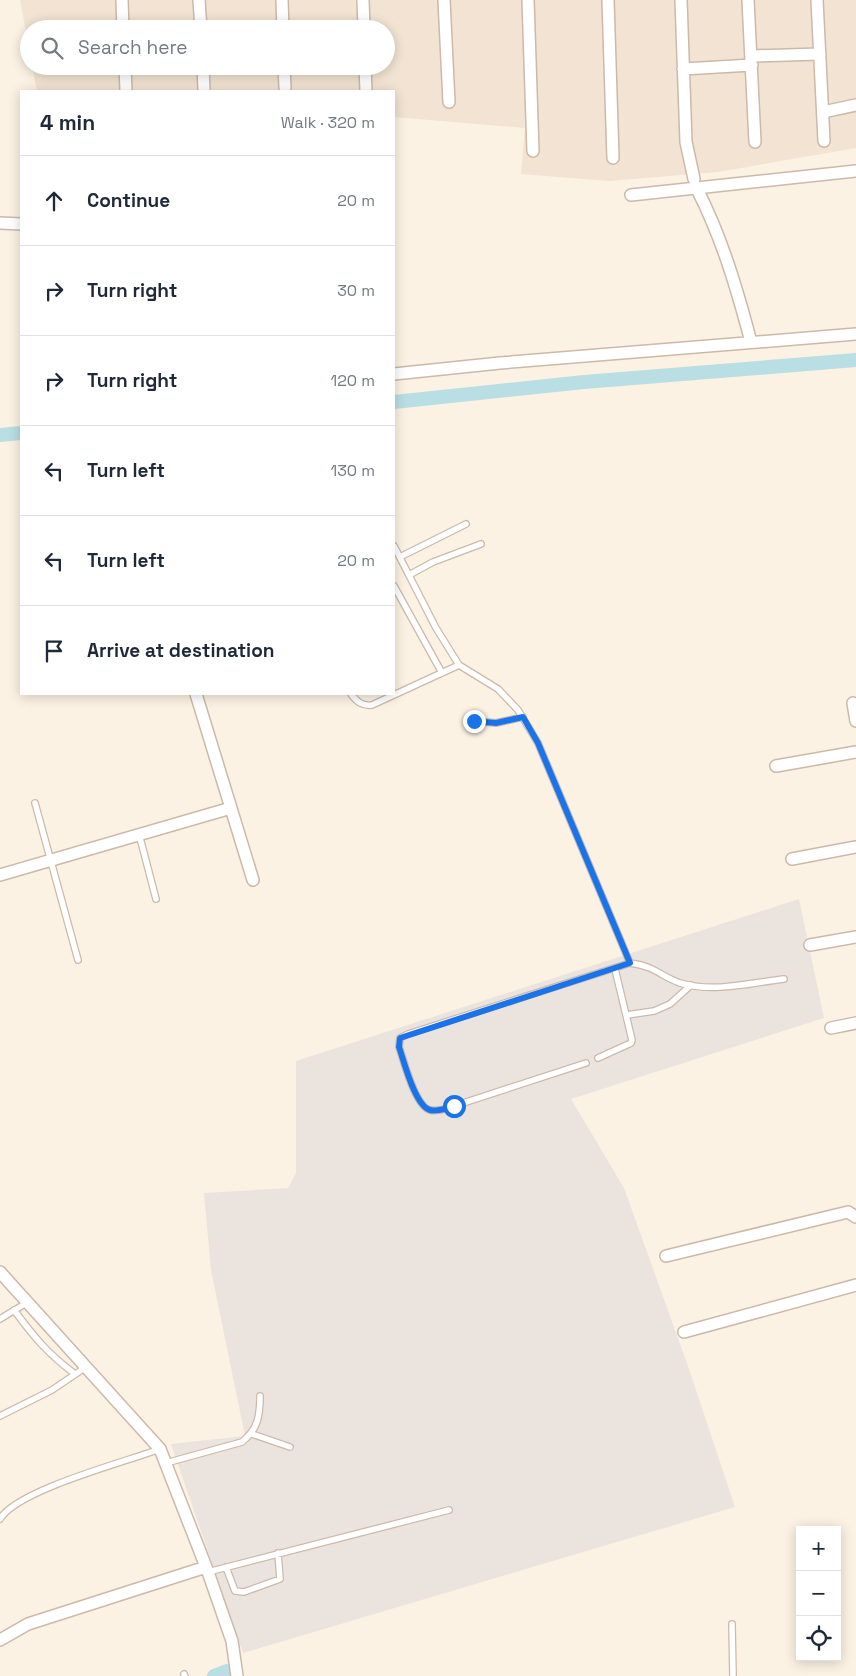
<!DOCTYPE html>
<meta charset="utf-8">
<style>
:root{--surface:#fff;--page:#f2f2f3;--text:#1f2937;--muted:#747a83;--line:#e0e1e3}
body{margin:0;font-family:"Space Grotesk",sans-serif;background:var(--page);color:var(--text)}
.controls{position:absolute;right:15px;bottom:15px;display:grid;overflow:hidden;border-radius:0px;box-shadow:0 2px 12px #0003}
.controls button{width:45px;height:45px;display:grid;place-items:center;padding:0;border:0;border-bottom:1px solid var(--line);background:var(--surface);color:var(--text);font:25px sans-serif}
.stop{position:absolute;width:15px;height:15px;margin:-11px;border:4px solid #1a73e8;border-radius:50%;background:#fff}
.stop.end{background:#1a73e8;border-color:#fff;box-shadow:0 1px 5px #0008}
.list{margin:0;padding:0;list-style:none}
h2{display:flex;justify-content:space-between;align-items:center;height:65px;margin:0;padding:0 20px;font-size:21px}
h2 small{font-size:16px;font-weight:400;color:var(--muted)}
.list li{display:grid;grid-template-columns:32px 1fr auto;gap:15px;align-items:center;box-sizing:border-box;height:90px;padding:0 20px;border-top:1px solid var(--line)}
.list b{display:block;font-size:19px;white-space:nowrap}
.list em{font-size:16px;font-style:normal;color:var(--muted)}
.icon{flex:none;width:28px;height:28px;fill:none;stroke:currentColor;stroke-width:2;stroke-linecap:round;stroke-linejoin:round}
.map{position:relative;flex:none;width:856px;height:1676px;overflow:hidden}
.search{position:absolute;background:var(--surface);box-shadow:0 2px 12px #0003;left:20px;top:20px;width:375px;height:55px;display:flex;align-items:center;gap:12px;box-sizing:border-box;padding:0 18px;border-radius:28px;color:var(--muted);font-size:19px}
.panel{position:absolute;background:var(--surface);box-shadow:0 2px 12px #0003;left:20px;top:90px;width:375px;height:605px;border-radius:0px}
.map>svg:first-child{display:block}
.residential{fill:#f2e3d2}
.industrial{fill:#ebe4de}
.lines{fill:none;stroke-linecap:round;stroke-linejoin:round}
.canal{stroke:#b9dee4;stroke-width:14}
.service-casing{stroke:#ccb9aa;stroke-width:8}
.minor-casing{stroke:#ccb9aa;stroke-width:14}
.service{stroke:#fff;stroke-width:5.5}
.minor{stroke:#fff;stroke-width:11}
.route{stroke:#1a73e8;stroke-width:6}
</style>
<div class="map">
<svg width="856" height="1676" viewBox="0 0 856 1676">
<rect width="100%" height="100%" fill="#fbf2e3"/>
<path class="residential" d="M20,0H856V148L718,172L609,181L521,174L525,128L394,117V91H37L32,66H386V29H29V47Z"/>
<path class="industrial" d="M799,899L824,1018L571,1099L624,1188L689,1369L735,1507L243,1653L171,1444L245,1436L211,1270L204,1193L288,1188L296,1173V1061Z"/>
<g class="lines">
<path class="canal" d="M394,402L584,382L856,360
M0,435L21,433
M214,1676L227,1671"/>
<g class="service-casing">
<path id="service" d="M394,546L436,628L459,665L498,689L518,710L538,743L630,963
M400,557L466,524
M409,575L433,562L481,544
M394,586L442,673
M351,694C357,702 362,706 372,705L459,665
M474,721L496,723L523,717
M35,803L78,960
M139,834L156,899
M627,1015L654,1011L670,1004L691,985
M598,1058L631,1043L632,1040L615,969
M586,1063L454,1106C447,1108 438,1112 430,1110C415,1106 404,1061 399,1047L400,1038L408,1034L630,963C655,966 660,976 680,983C714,993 750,983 784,979
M14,1310C34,1337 48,1354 75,1374
M0,1319L28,1302
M0,1416L52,1390L86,1367
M252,1434L290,1447
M166,1463L242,1442C258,1429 260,1416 260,1396
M0,1519C17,1490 125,1462 160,1449
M226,1567L235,1591L244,1592L280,1579L278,1553
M208,1572L449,1510
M732,1624L733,1676
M184,1674L185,1676"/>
</g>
<g class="minor-casing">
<path id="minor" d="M122,0L123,29
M199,0L201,29
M282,0L283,29
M363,0L364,29
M444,0L449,102
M528,0L533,151
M608,0L613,158
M681,0L686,142L694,179
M748,0L755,142
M817,0L824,141
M751,56L820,54
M125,66L126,91
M203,66L204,91
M284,66L285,88
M365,66L366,91
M683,69L752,65
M823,112L856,105
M697,189C722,238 737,289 751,342
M631,195L856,171
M0,223L21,224
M394,374L500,363L856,334
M196,694L253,880
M853,703L856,721
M776,766L856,752
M792,859L856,847
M0,875L231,808
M810,945L856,937
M831,1028L856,1023
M666,1256L848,1212L856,1217
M0,1272L160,1449L208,1572L232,1641L237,1676
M684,1332L856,1285
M0,1640L28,1624L206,1567"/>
</g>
<use href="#service" class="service"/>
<use href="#minor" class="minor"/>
</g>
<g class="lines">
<path class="route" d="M454,1106C447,1108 438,1112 430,1110C415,1106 404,1061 399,1047L400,1038L630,963L538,743L523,717L496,723L474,721"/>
</g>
</svg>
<div class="controls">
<button>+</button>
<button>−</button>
<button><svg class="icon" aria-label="locate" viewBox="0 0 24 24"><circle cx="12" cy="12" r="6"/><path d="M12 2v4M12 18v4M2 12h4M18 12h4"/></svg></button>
</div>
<div class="stop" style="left:454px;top:1106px"></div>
<div class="stop end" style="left:474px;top:721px"></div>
<div class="search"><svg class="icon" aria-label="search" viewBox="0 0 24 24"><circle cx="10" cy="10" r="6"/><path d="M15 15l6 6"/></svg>Search here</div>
<section class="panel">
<h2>4 min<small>Walk · 320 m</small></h2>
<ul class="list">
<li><svg class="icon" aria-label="ahead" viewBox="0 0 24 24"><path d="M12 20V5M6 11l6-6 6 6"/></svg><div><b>Continue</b></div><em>20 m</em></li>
<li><svg class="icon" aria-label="right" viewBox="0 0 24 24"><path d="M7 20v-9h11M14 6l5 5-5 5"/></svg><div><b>Turn right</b></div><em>30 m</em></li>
<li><svg class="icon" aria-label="right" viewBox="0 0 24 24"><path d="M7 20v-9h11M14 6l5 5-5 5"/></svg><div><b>Turn right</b></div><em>120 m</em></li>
<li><svg class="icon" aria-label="left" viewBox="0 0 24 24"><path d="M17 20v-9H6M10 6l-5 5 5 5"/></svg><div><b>Turn left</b></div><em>130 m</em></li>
<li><svg class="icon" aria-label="left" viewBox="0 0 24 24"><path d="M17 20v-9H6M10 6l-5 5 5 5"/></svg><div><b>Turn left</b></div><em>20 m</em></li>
<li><svg class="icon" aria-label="arrive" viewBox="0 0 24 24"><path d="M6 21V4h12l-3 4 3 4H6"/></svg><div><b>Arrive at destination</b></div></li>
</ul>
</section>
</div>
